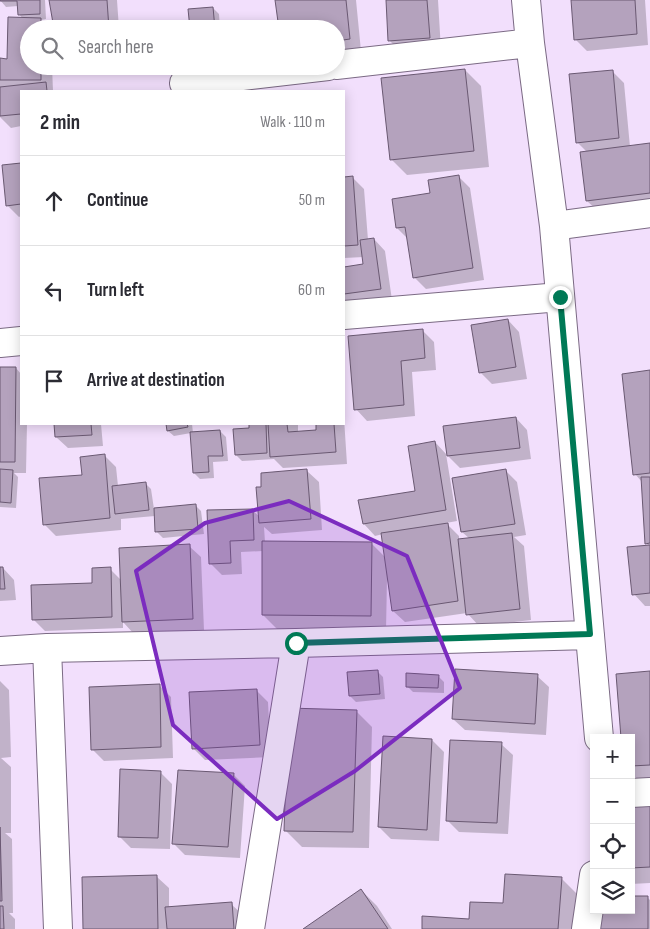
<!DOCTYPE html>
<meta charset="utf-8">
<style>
:root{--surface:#fff;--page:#f7f7f7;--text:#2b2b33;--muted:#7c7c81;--line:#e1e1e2}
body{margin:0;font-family:"Sofia Sans Condensed",sans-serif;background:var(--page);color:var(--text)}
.controls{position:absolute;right:15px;bottom:15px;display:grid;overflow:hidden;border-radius:0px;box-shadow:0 2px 12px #0003}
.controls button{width:45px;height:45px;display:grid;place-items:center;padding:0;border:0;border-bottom:1px solid var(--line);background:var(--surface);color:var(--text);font:25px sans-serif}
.stop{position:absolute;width:15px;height:15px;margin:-11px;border:4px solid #007956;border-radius:50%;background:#fff}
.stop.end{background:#007956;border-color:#fff;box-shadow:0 1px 5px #0008}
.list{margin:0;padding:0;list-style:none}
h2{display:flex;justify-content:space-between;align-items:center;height:65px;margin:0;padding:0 20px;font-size:21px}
h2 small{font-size:16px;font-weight:400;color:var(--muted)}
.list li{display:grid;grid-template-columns:32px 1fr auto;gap:15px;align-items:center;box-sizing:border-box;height:90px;padding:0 20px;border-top:1px solid var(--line)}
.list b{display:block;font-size:19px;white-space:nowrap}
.list em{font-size:16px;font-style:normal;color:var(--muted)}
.icon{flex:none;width:28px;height:28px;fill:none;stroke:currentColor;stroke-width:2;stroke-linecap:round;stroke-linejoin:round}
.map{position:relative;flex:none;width:650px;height:929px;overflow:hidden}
.search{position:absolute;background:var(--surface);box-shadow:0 2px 12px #0003;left:20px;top:20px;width:325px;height:55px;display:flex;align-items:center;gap:12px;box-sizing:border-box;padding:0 18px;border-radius:28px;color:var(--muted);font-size:19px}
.panel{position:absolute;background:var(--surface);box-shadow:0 2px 12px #0003;left:20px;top:90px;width:325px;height:335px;border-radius:0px}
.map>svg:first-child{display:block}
.shadow{fill:#0003}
.building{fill:#b4a2bd;stroke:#6a5972}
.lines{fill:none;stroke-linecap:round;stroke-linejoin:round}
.street-casing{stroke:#7b6a84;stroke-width:30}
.street{stroke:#fff;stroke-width:28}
.route{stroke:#007956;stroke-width:6}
.marked{fill:#7b2cbf;fill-opacity:0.2;stroke:#7b2cbf;stroke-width:4;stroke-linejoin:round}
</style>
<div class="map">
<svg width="650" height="929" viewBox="0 0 650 929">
<rect width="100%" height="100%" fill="#f2dffc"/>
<path class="shadow" d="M0,0H45L46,19L41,20L50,29H29V66H52L53,91H21V126L11,128L0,117V60H9L23,19L19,14L18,6L6,7Z
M50,0H117L119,29H56Z
M277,0H356L361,51L336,53V29Z
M387,0H438L441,50L401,52L390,41Z
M572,0H645L648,45L587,51L576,40Z
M213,8L219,14L220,29H191Z
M465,70L481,86L489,167L407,175L391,159Z
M612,71L624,83L630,147L650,144V206L599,212L587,201V152L577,142Z
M21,164V216L19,217L7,205L4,166Z
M458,176L470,188L484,280L426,289L414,277L408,239L397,228L432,194Z
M352,177L364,189L368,240L374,239L385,251L392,300L350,306L344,300V268L365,265L364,257L344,258V178Z
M508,320L519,332L527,379L492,384L480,372Z
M422,330L434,342L436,370L412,372L415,416L367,421L356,409Z
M0,368H16L21,374V424H27L26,473H14L18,477L16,508L0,507Z
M650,371V606H645L634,594L649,546L646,543L642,482L635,474Z
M344,418L347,464L283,468L274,459L242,461L236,455L251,429L250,424H298V433L317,432V424H344Z
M516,418L527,430L531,459L460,468L448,456Z
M55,424H101L103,446L68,448L56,437Z
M167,424H192L193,433L220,431L226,437L228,461L213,462L214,478L200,479L194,473L191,433L174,436L168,431Z
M435,442L446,454L457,521L446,523L459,536V540L470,539L462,532L505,470L517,482L526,535L514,537L524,546L531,620L479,626L467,613L405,622L393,611L389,579H387L386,631H279L263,615V551L241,552L242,574L222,575L210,563L252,510L260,517L307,471L319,482L322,530L272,534L264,527L265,542L371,543L386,558L383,534L375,536L364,524L360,501L417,492Z
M105,456L116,467L118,486L145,483L151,489L154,509L195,505L201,511L204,534L163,538L157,532L155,516L121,519V530L56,536L44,524L83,476Z
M189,546L201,557L204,630L134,634L123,622V628L45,631L34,620L93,584L110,569L121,580Z
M0,568H3L14,580L16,600L0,601Z
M377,671L383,677L385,699L356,702L350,696Z
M650,672V782H640L631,773V738Z
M438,676L444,682V693L413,692L407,686Z
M537,676L549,687L546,735L465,730L453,719Z
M0,681L9,690L11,757L1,758L11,767V833H5L12,839L13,913H9L15,919V929H0Z
M159,685L171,697L173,758L104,761L93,750Z
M256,690L268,702L271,757L205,760L193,748Z
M356,711L372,727L369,848L302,847L286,831Z
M432,740L444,752L439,841L391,839L379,827Z
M501,744L513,755L508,834L459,832L447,820Z
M161,773L172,784L170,849L131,848L119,836Z
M233,774L245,786L240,858L185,855L174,844Z
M631,798H650V883L631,884Z
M157,877L169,888V908L231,904L243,915L244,929H84Z
M561,878L577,894L575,929H423L470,920Z
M631,886L632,897H647L650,900V929H600L631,910Z
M361,890L377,906L392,929H305Z"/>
<path class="building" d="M0,0H40V14L18,15L17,1H0Z
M49,0H107L109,29H54Z
M275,0H346L350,39L336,41V29H279Z
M386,0H427L430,38L388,41Z
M571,0H635L637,34L574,40Z
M213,7L215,29H190L188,9Z
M8,17L41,18V29H29V66H41V80H0V58L7,59Z
M465,69L474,151L390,160L381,78Z
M613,70L619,138L576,143L569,74Z
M46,82L47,91H21V114L0,116V87Z
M650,143V193L586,201L580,152Z
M21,163V204L6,206L2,165Z
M459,175L473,268L413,278L405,227L396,228L392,199L430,193L428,180Z
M353,176L358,245L344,246V177Z
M374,238L381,289L344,294V267L363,264L360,240Z
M508,319L516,367L479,373L471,325Z
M423,329L425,358L401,361L404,405L354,410L348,336Z
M0,367H16L15,462H0Z
M650,370V473L633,475L622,374Z
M516,417L520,448L447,456L443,426Z
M54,424H91L92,435L55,437Z
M166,424H187L188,427L167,431Z
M249,424H266L267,453L235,455L233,429L249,428Z
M268,424H287L288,432L316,430V424H334L336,452L270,457Z
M220,430L223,456H208L209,472L193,473L190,432Z
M435,441L446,510L363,524L358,500L415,491L408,446Z
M105,454L110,518L43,525L39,478L82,475L80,457Z
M0,469L13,470L11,503L0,502Z
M307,469L311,519L259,523L256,487H261V473Z
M506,469L515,524L461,532L452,478Z
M641,477H650V543L645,544Z
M146,482L149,510L115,514L112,486Z
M196,504L198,529L155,532L154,508Z
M253,509L254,540L230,541L231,563L209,564L207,510Z
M448,523L458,601L392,611L381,533Z
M512,533L520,609L466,615L458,539Z
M262,541L372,542L371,616L262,615Z
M190,544L193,619L122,622L119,548Z
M650,545V593L632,595L627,547Z
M0,567H3L5,589H0Z
M111,567L112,617L32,620L31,585L92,583V568Z
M455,669L538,674L535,724L452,719Z
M378,670L380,694L349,696L347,672Z
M650,671V765L631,766V738H621L616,674Z
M406,673L439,675L438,688L406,687Z
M160,684L161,747L91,750L89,687Z
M257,689L260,745L192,749L189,692Z
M288,708L357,710L353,832L284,831Z
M383,736L432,739L427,830L378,827Z
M450,740L502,742L497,823L446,821Z
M120,769L161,771L158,838L118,837Z
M178,770L234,773L228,847L172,844Z
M631,797H650V867L631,868Z
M0,827L2,901H0Z
M505,874L562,877L558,929H422V916L469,919L470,902L503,903Z
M157,875L158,929H83L82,877Z
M361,889L388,929H303Z
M631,896H648V929H598V910H631Z
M232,902L234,929H167L165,907Z
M0,906H3L4,929H0Z"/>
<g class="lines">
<g class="street-casing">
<path id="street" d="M526,0L530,43L554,226L599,738
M336,65L530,43
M184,83L328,66
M554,226L650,213
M344,315L560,297
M0,343L21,341
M47,648L58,929
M0,651L47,648L296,643L590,635
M631,793L650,792
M250,929L296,643
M586,929L594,875"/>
</g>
<use href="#street" class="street"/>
</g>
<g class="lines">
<path class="route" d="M296,643L590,634L560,297"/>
</g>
<path class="marked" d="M289,501L407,556L460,688L355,771L277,819L173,725L136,571L205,523Z"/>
</svg>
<div class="controls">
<button>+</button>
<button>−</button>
<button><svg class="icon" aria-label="locate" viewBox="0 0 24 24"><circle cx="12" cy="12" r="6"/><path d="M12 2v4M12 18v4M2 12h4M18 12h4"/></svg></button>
<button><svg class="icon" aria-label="layers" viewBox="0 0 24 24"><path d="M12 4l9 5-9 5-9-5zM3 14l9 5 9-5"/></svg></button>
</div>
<div class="stop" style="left:296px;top:643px"></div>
<div class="stop end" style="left:560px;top:297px"></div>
<div class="search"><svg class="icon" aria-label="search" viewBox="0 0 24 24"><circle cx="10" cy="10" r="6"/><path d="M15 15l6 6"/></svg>Search here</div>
<section class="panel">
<h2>2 min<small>Walk · 110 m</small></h2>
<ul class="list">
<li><svg class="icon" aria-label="ahead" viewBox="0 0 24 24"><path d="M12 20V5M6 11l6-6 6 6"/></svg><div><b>Continue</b></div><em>50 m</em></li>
<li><svg class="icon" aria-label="left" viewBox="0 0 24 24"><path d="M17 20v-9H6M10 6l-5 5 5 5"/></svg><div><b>Turn left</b></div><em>60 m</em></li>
<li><svg class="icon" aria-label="arrive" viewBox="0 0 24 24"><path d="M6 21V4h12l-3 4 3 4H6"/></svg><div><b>Arrive at destination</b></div></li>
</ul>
</section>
</div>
